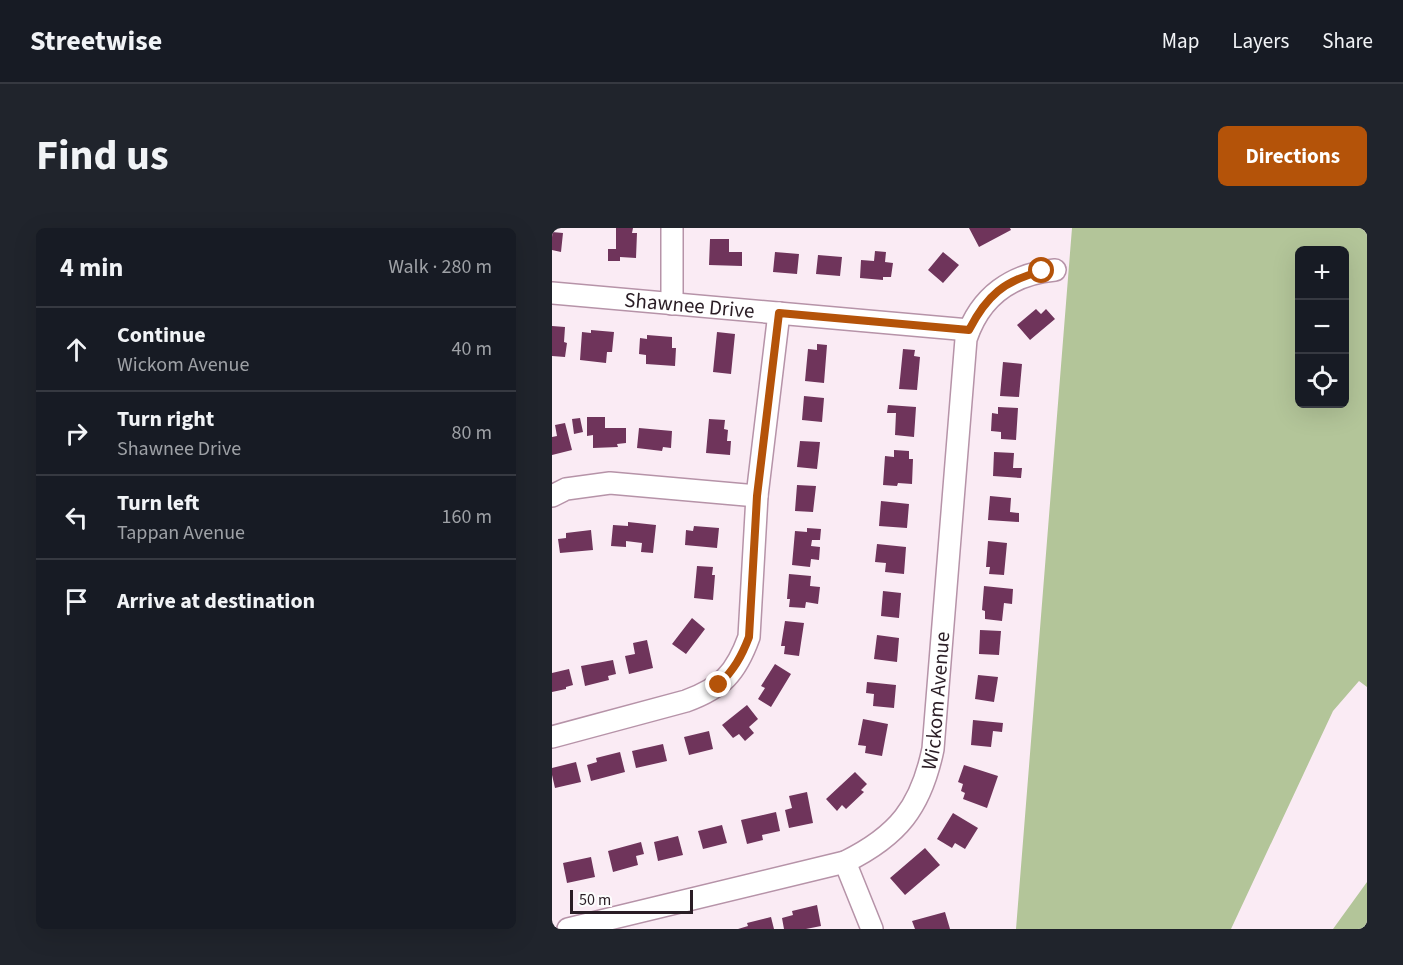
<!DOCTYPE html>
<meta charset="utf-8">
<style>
:root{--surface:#171b24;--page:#20242c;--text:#f1f3f6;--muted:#9ea1a6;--line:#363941;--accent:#b45309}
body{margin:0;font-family:"Source Sans 3",sans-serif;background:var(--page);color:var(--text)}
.controls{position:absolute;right:18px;top:18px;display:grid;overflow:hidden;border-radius:9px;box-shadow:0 6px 24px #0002}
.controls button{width:54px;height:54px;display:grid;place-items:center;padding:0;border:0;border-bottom:2px solid var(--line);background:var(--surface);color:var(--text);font:30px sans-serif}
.scale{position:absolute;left:18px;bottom:15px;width:123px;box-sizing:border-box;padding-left:6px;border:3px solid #2a1d25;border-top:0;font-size:16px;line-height:21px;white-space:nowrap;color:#2a1d25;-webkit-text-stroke:4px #fdfdfd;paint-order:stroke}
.stop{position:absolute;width:18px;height:18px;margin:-14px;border:4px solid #b45309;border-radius:50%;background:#fff}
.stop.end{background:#b45309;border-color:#fff;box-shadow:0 2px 6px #0008}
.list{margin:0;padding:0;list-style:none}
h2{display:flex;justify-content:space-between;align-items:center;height:78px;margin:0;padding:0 24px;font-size:26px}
h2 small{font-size:20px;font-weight:400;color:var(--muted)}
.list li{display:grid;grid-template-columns:39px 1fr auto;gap:18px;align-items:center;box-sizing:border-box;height:84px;padding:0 24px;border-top:2px solid var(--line)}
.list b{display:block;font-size:22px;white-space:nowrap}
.list p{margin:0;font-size:20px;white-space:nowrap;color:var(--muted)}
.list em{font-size:20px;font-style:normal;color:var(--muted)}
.icon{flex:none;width:33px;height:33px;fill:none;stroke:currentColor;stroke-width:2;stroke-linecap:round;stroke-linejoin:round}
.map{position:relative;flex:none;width:815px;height:701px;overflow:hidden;border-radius:9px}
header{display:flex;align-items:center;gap:36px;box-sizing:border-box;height:84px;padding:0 30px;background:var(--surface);border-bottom:2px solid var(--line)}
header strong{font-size:28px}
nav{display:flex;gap:33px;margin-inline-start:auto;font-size:21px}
.intro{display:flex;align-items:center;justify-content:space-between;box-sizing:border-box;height:144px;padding:0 36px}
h1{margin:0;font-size:42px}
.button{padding:15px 27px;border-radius:9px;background:var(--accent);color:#fff;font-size:21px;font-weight:700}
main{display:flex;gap:36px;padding:0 36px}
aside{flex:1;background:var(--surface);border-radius:9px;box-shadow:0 6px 24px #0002}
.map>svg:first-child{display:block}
.green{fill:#b3c599;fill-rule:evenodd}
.building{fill:#6f345b}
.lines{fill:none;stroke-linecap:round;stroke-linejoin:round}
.minor-casing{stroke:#b693a8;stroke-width:24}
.minor{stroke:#fff;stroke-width:21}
.route{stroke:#b45309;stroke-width:8}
.labels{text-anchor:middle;stroke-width:6;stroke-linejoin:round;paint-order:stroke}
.street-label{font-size:21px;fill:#2a1d25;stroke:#fdfdfd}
</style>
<header>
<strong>Streetwise</strong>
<nav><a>Map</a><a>Layers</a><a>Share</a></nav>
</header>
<div class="intro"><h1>Find us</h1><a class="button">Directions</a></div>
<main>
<aside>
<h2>4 min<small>Walk · 280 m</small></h2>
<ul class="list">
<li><svg class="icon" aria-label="ahead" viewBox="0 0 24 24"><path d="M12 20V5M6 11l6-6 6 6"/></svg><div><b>Continue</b><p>Wickom Avenue</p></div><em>40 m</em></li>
<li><svg class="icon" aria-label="right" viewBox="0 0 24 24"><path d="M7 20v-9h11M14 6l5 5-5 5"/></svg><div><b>Turn right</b><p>Shawnee Drive</p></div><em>80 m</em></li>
<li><svg class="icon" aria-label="left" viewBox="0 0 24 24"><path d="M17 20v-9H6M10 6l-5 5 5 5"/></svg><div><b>Turn left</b><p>Tappan Avenue</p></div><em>160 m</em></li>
<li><svg class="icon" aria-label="arrive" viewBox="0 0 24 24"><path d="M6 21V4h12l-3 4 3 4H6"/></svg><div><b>Arrive at destination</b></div></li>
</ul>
</aside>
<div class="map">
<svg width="815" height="701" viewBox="0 0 815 701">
<rect width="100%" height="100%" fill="#faebf4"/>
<path class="green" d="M520,0H815V459L807,453L781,483L679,701H464ZM792,22V176H748V22Z
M815,654V701H781Z"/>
<path class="building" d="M64,0H81L80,5H85L84,30L68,29V33H56V21H64Z
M417,0H458L459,2L427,19Z
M0,4L11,5L9,24L0,22Z
M158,11H177V24H190V38L157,37Z
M323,23L334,24L333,34L341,35L339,49H331V52L308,50L309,32L322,33Z
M223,24L247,26L245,46L221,44Z
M391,24L407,37L391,55L376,42Z
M266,27L290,29L288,48L264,46Z
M484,81L489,86L494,81L503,91L478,112L465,97Z
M0,98L13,99L12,114L15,115L13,129L0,128Z
M39,102L62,104L60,124H55L54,135L28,132L30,104L39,105Z
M165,104L183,106L179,146L161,144Z
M95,107L120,109V120H124L123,138L94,136V127L87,126L88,110L95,111Z
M265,116L275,117L272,155L253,153L256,121L265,122Z
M351,121L363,122L362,128L368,129L365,162L347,161Z
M451,134L470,136L467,169L448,168Z
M252,168L272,170L270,194L250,192Z
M336,177L364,179L362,209L343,207L344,185H335Z
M446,179L466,180L464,212L449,211V204L439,203L440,185L446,186Z
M35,189H53V200H74V215L65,216L66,219L41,220V207L35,208Z
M28,190L31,204L22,206L20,191Z
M157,191L173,192L172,201L176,202L175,213H179L178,227L154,225Z
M13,195L20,222L0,227V209L5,208L3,197Z
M87,200L120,203L119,220L111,219L110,223L85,220Z
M248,213L268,214L265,241L245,239Z
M342,222L357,223V231H361L360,256L346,255L345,258L331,257L333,228L342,229Z
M442,224L462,225L461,240H470L469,250L441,248Z
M245,257L264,258L261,284L243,283Z
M438,268L459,270L458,284L467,285V294L436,292Z
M329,273L357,276L355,300L327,298Z
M76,294L104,297L101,325L89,324L90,315L74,313V319L59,318L61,297L76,298Z
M142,298L167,300L165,320L133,317L134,302L141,303Z
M255,300L269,301L268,312H260L259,318L268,319L267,332L259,331L258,339L240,337L243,303L255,304Z
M39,302L41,322L8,325L6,311L14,310V305Z
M436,313L455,315L452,347L437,346L438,339H434Z
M325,316L354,319L352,346L333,344L334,335L323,334Z
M145,338L161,339L160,347H163L161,372L142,370Z
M237,346L259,348L258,358L268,359L266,376L254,374L253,380L237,379L238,371H235Z
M432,358L461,361L460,376L452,375L450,393L433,391V383L430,382Z
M331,363L349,365L347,390L329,388Z
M140,390L153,401L134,426L120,416Z
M233,393L252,395L247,428L232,426L233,418H229Z
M428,402L449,403L447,427L427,426Z
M325,407L347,410L345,434L322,431Z
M95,412L101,440L77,446L73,428L83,426L81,415Z
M61,432L64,446L56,448L57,452L33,458L29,438Z
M223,436L239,446L219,479L206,471L213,460L209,458Z
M17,441L21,457L14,459V461L0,464V445Z
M426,447L446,449L442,474L423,471Z
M315,454L344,457L342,480L321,478L322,466L314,465Z
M195,477L206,491L197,499L202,505L193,513L187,506L181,510L170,497Z
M311,491L336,496L330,528L313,525L314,518L306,517Z
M421,492L451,495L450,504L441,503L439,519L419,517Z
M157,503L161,521L137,527L132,509Z
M111,516L115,533L84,540L80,523Z
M68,524L73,544L39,553L35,537L45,534L44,530Z
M24,534L29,554L3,560L0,547V540Z
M412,537L446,548L435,580L411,571L413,565L409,563L411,556L406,554Z
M303,544L315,556L309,562L312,564L294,581L290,577L285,583L274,571Z
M255,564L261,595L237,600L233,582L240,580L237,568Z
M224,584L228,603L210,607L211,612L195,616L189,592Z
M401,585L426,600L413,621L403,615L400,620L385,611Z
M170,597L175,615L151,621L146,603Z
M126,608L131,627L106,633L102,614Z
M89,614L92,626L84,628L86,637L61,644L56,623Z
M373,620L388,637L353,667L338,650Z
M39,629L43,649L15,655L11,635Z
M265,677L269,698L254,701H232L230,690L241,687L240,683Z
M393,684L398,701H363L360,693Z
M219,689L222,701H186L196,698L195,695Z"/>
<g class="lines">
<g class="minor-casing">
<g id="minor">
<path d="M120,0V76"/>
<path id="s1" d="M0,65L417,102"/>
<path d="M0,268L14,261L58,255L205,268"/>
<path d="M0,509L134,473C170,460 184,445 197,409L205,268L227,85"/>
<path d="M293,634L320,701"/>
<path id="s2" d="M16,701L293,634C346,608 369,579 381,521L414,111C428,68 460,46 503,42"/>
</g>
</g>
<use href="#minor" class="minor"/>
</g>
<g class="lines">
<path class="route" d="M167,457C182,441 189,430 197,409L205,268L227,85L417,102C435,67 452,53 490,43"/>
</g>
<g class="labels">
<g class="street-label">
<text dy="7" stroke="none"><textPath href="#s1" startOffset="138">Shawnee Drive</textPath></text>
<text dy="7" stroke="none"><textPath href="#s2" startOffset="483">Wickom Avenue</textPath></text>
</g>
</g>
</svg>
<div class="controls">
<button>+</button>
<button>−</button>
<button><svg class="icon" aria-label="locate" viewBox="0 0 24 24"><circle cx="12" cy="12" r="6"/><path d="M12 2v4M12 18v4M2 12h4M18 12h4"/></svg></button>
</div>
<div class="scale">50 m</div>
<div class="stop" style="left:490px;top:43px"></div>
<div class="stop end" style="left:167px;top:457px"></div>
</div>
</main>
